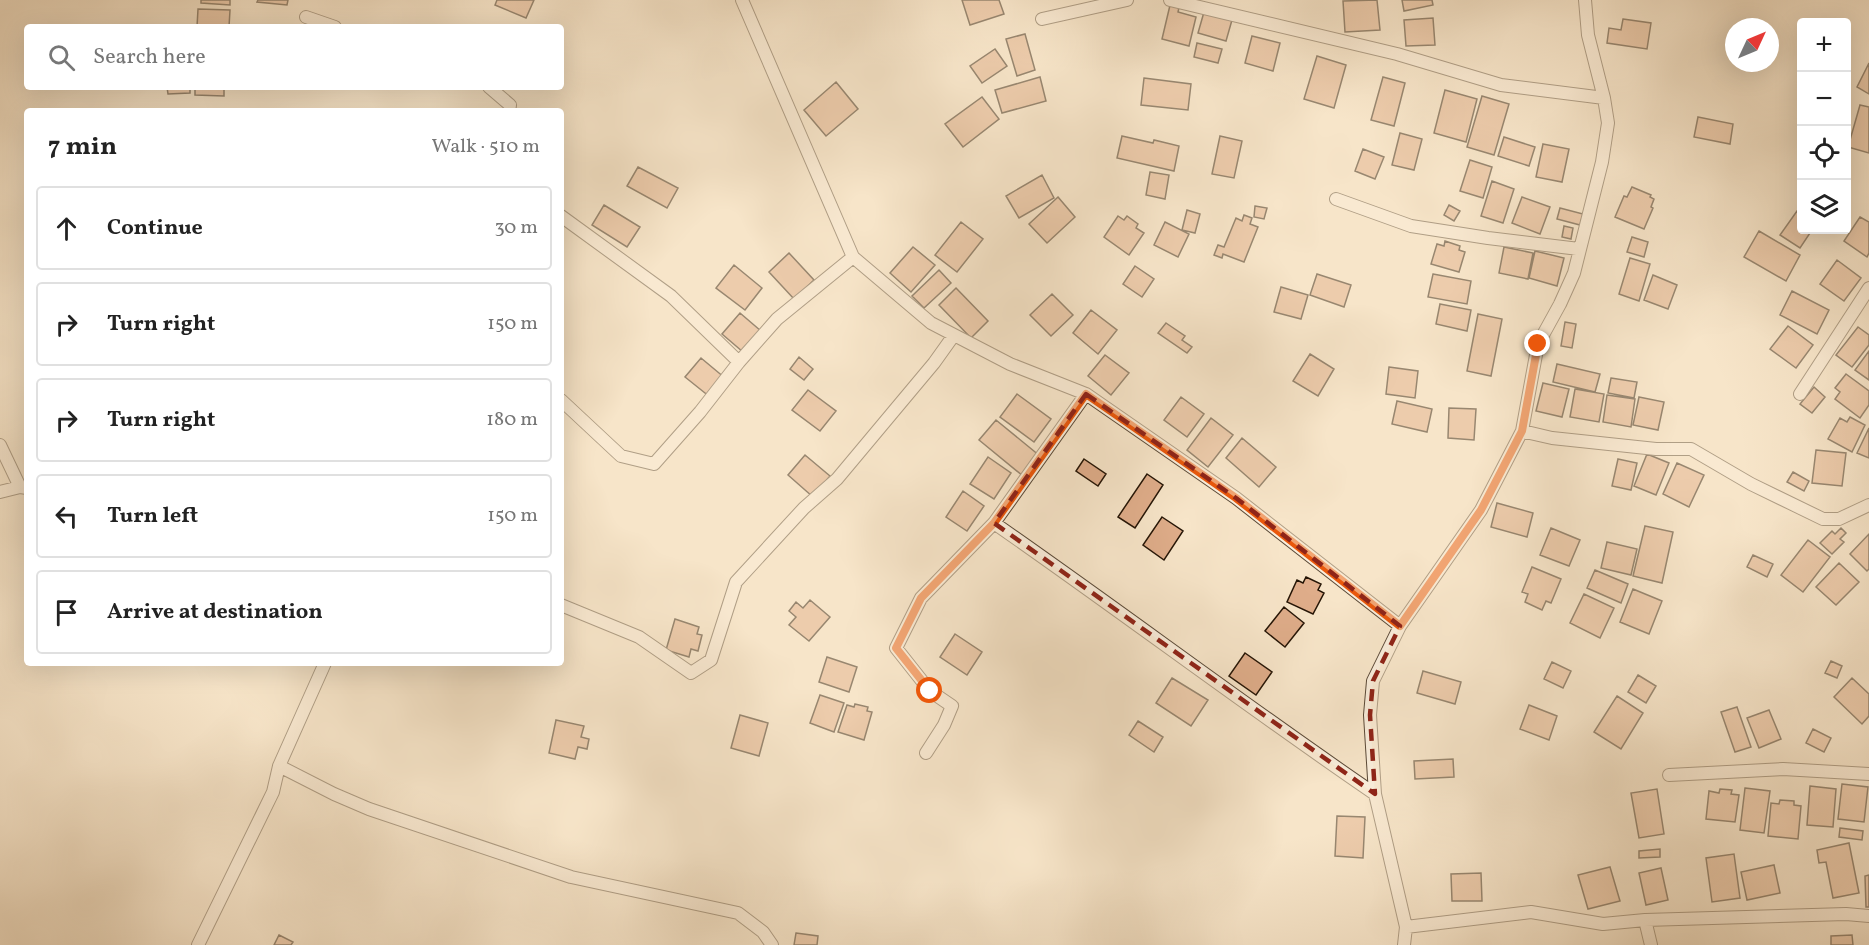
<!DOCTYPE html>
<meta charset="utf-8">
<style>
:root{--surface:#fff;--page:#f6f6f6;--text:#222;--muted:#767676;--line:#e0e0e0}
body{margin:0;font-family:Vollkorn,serif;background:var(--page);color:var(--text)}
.controls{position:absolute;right:18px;top:18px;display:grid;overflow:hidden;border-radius:6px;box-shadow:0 6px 24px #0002}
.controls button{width:54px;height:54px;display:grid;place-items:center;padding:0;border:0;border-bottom:2px solid var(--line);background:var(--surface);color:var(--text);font:30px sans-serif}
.compass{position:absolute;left:1725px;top:18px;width:54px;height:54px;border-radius:50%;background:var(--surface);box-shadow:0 6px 24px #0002;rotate:46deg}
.stop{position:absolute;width:18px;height:18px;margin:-14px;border:4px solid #ea580c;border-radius:50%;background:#fff}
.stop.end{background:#ea580c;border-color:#fff;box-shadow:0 2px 6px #0008}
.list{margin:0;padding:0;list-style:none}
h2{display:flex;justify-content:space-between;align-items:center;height:78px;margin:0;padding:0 24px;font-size:26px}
h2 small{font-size:20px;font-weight:400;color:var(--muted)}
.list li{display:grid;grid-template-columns:39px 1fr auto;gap:18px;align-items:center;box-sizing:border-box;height:84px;margin:0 12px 12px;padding:0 12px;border:2px solid var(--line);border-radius:6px}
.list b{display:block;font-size:22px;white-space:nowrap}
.list em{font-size:20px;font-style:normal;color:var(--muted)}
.icon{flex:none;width:33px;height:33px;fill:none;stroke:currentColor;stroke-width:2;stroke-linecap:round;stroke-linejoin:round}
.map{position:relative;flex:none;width:1869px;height:945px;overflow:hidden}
.search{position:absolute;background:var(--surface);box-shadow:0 6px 24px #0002;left:24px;top:24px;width:540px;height:66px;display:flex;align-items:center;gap:15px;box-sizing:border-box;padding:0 21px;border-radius:6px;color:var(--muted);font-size:22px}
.panel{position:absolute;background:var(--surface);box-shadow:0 6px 24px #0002;left:24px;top:108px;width:540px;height:558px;border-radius:6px}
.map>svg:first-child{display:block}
.building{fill:#dfad8a;stroke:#251506;stroke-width:1.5}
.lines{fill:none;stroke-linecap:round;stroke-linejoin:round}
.street-casing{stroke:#5a4937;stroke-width:14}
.street{stroke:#faeedc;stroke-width:12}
.route{stroke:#ea580c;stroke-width:8}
.marked{fill:none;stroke:#8f2418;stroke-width:4.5;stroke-dasharray:12 8;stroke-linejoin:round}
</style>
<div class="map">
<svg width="1869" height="945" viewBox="0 0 1869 945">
<rect width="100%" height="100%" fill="#f7e5c9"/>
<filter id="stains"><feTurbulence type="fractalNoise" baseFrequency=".00333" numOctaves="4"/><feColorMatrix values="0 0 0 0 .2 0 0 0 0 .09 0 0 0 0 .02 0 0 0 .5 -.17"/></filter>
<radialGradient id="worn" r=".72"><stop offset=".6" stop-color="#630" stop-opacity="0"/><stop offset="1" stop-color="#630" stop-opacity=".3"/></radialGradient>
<path class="building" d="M201,0H230V5L201,3Z
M258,0H288L287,5L257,2Z
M497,0H534L526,18L495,5Z
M962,0H999L1004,14L970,25Z
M1377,0L1380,30L1345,32L1343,1Z
M1402,0H1432L1433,5L1404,11Z
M1171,1L1180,3L1178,12L1196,17L1189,46L1162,39Z
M198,9L230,10L229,27H197Z
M1204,12L1232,20L1226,41L1198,33Z
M1433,18L1435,45L1406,46L1404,20Z
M1623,19L1651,23L1647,49L1607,43L1609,28L1621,30Z
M1025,34L1035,70L1017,76L1006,39Z
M1252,36L1280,43L1273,71L1245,63Z
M1197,43L1222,49L1218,63L1194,57Z
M995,49L1007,66L982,83L970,66Z
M1317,56L1346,65L1334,108L1304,99Z
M1869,63V94L1857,87Z
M1040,77L1046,101L1002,113L995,90Z
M1383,77L1405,83L1394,126L1371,120Z
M1144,78L1191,84L1188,110L1141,105Z
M836,82L858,109L826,136L804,110Z
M167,87H190V93L168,94Z
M195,87H224V96L195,95Z
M1445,90L1477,99L1466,142L1434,133Z
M1482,96L1509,104L1494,155L1467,147Z
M982,97L999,119L963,147L945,124Z
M1860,105L1869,107V153L1848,147Z
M1698,117L1733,124L1730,144L1694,137Z
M1400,133L1422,139L1414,170L1392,165Z
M1122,136L1153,143L1154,140L1179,146L1174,171L1117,158Z
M1220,136L1242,141L1234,178L1212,174Z
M1504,137L1535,147L1529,166L1498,156Z
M1543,144L1569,149L1562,182L1536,177Z
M1363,149L1384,157L1375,179L1355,171Z
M1470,160L1492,167L1483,198L1460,191Z
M638,167L678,188L667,208L627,186Z
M1150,172L1169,175L1165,199L1146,195Z
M1042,175L1054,198L1019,218L1006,196Z
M1492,181L1514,189L1503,223L1481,216Z
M1632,187L1651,195L1650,197L1654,199L1651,207L1653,208L1644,229L1615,217L1624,196L1627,197Z
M1058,197L1075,217L1047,243L1029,224Z
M1522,197L1550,207L1540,234L1512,223Z
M604,205L640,227L627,247L592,225Z
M1449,205L1460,211L1454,221L1444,215Z
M1255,206L1267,208L1264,219L1254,217Z
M1560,208L1583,214L1580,225L1557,219Z
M1187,210L1200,214L1195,233L1182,230Z
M1797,211L1802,214V230H1812L1800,248L1780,235Z
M1244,215L1252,218L1250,224L1258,227L1244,262L1223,254L1222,258L1214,255L1218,245L1224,247L1236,218L1242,221Z
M1118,216L1124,220L1127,216L1138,224L1136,228L1144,233L1129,255L1104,237Z
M1860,217L1869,222V253L1867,257L1844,241Z
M961,222L983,239L957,272L935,255Z
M1165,222L1189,234L1178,257L1154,245Z
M1564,226L1573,228L1571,239L1562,237Z
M1759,231L1800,255L1786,281L1744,257Z
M1632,237L1648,242L1644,257L1627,252Z
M1445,241L1460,246L1459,250L1465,252L1459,272L1431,264L1437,244L1444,246Z
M913,247L935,265L911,292L890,273Z
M1504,247L1533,253L1528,279L1499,273Z
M1535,251L1564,258L1557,286L1529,278Z
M789,253L814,280L794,299L769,272Z
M1630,258L1650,264L1639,301L1619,294Z
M1837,260L1861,278L1844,301L1820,284Z
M734,265L762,288L745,310L716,288Z
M1135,266L1154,279L1142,297L1123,284Z
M939,270L951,283L924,308L912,296Z
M1317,274L1351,285L1344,307L1310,295Z
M1433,274L1471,281L1467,304L1428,297Z
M1653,275L1677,285L1668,309L1644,300Z
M1281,287L1308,295L1301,319L1274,312Z
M956,288L988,321L971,338L939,305Z
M1792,291L1829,310L1817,334L1780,315Z
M1052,294L1073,315L1051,336L1030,315Z
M1440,304L1471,310L1467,331L1436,324Z
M1091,310L1117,330L1098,354L1073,333Z
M740,313L761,331L743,352L722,334Z
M1478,314L1502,319L1491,376L1467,371Z
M1565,322L1576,324L1572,348L1561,346Z
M1166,323L1185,336L1182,340L1192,347L1187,353L1158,333Z
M1788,326L1813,345L1796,368L1770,349Z
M1858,327L1869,335V345L1852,367L1836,355Z
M1869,351V380L1855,370Z
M1310,354L1334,369L1318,396L1293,381Z
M1105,355L1129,373L1111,395L1088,376Z
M799,357L813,369L804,380L790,369Z
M701,358L725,378L710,397L685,377Z
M1557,364L1600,374L1595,392L1553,382Z
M1389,367L1418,371L1415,398L1386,394Z
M1846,374L1869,391V405L1860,418L1835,399L1840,392L1835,388Z
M1611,378L1637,382L1634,398L1608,393Z
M1543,383L1569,389L1562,417L1536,411Z
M1814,387L1825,397L1812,413L1800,404Z
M1575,389L1604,394L1599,422L1570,417Z
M808,390L836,411L820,431L792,410Z
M1017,394L1051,419L1034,442L1000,417Z
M1607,395L1635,399L1631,427L1603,422Z
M1181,397L1204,414L1187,437L1164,420Z
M1639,397L1664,402L1658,430L1633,425Z
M1397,401L1432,409L1427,432L1392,424Z
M1449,408L1476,409L1474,440L1448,438Z
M1850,417L1865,425L1852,452L1828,439L1840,418L1847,422Z
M1211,418L1233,435L1208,467L1187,450Z
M996,420L1040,456L1023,476L979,440Z
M1869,428V458L1857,453Z
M1242,438L1276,467L1259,487L1226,458Z
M1816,450L1846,453L1842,486L1812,483Z
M1647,454L1669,463L1656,495L1634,486Z
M805,455L830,476L813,497L788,475Z
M988,457L1011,473L994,499L970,484Z
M1084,459L1106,474L1098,486L1076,471Z
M1618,459L1637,463L1631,490L1612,486Z
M1677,463L1704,475L1689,507L1663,494Z
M1793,472L1809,481L1804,491L1787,482Z
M1147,474L1163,485L1135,528L1118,517Z
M963,491L984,506L967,531L946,517Z
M1497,503L1533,513L1527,537L1491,527Z
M1162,517L1183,531L1164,560L1143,545Z
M1645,526L1673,532L1662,583L1633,576Z
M1551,528L1580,540L1569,566L1540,555Z
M1841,528L1846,533L1840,539L1844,542L1832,554L1820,543L1832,531L1835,534Z
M1869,534V569L1867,571L1850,554Z
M1808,540L1830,557L1803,592L1781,575Z
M1607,542L1637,549L1631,575L1601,568Z
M1753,555L1773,564L1767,577L1747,567Z
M1839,563L1859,582L1836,605L1816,587Z
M1532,567L1561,579L1551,603L1546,601L1542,610L1525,602L1528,594L1522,592Z
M1595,570L1628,584L1621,603L1587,588Z
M1306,577L1321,584L1318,590L1324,593L1313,614L1287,602L1297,580L1303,583Z
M1633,589L1662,601L1649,634L1620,622Z
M1584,594L1614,608L1600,638L1570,623Z
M810,600L830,617L809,641L789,625L796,617L789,611L796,602L803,608Z
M1284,607L1304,623L1285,647L1265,631Z
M675,619L699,627L697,634L702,635L698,651L691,649L689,657L666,650Z
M955,634L982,652L967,675L940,657Z
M1245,653L1272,672L1256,695L1229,676Z
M827,657L857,667L849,692L819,682Z
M1831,661L1842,666L1837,678L1825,673Z
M1552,662L1571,671L1563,688L1544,679Z
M1423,671L1461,682L1455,704L1417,693Z
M1638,675L1656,686L1646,703L1628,692Z
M1172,678L1208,700L1191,726L1156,703Z
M1852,678L1869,694V716L1862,724L1834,697Z
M820,695L844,703L834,732L810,723Z
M1617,696L1643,713L1621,749L1594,732Z
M855,704L868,707L867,711L872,712L864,740L838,732L847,705L854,707Z
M1529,705L1557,716L1549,740L1520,729Z
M1737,707L1751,747L1735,752L1721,712Z
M1769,710L1781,739L1759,748L1747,718Z
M740,715L768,723L759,756L731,748Z
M556,720L584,726L581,737L589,739L587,749L578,747L575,759L549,753Z
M1138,721L1163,737L1154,752L1129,735Z
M1813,729L1831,738L1824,752L1806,743Z
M1453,759L1454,777L1415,779L1414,761Z
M1842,784L1868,787L1864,822L1838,819Z
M1810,786L1836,789L1833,827L1807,825Z
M1745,788L1770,791L1764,833L1740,830Z
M1657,789L1664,834L1639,838L1631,793Z
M1720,789L1732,790L1731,794L1739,795L1735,822L1706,819L1709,791L1719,793Z
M1780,800L1794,801V805L1801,806L1798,839L1768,836L1771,803L1779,804Z
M1337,816L1365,817L1363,858L1335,856Z
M1840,828L1863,831L1862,840L1839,837Z
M1849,843L1859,893L1833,898L1826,862L1819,863L1817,850Z
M1660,849V857L1639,858V851Z
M1734,854L1740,898L1712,902L1706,858Z
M1774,865L1780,893L1747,900L1741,872Z
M1610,867L1620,901L1588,909L1578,875Z
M1661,868L1668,900L1646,905L1639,873Z
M1481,873L1482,901H1452L1451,874Z
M1869,875V907H1866L1865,876Z
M796,933L818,936L817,945H794Z
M279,935L293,942L291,945H274Z
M1852,935L1853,945H1831V936Z"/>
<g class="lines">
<g class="street-casing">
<path id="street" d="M742,0L853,257L931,323L1010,364L1086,394L1236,498L1400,626
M1170,0L1397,54L1501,85L1604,98
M1585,0L1588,35L1604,98L1608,123L1602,162L1574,273L1560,304L1538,344L1522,431L1552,438L1656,449H1691L1751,484L1823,519H1839L1869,505
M306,17L335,27
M1042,19L1127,0
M489,87L510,105L509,111
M1336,199L1411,226L1488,238L1579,249
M561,216L671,296L739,362
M1800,394L1869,288
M561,400L621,456L654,464L700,412L739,362L777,319L853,257
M0,445L20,487
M0,492L20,487L27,488
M994,523C1122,612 1246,706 1375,794
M561,605L639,637L691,673L711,660L736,582L804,508L837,479L934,363L954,335
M926,753L944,725L952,706L930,691L896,648L921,598L994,523L1086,394
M279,766L334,794L369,809L571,877L738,913L763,932L772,945
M1669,775L1783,769L1869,774
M1645,920L1651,945
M1406,927L1531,912L1603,924L1645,920L1846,914L1869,916
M198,945L273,792L279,766L325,663
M1404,945L1406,927L1375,794L1370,715L1373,681L1400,626L1481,510L1522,431"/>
</g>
<use href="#street" class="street"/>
</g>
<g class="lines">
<path class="route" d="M930,691L896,648L921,598L994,523L1086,394L1236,498L1400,626L1481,510L1522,431L1538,344"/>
</g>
<path d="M0 0H1869V945H0ZM1086,394L1236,498L1400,626L1373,681L1370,715L1375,794L994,523Z" fill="#f7e5c9" fill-opacity=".55" fill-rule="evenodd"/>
<path class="marked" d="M1086,394L1236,498L1400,626L1373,681L1370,715L1375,794L994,523Z"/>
<rect width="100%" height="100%" filter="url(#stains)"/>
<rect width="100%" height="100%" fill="url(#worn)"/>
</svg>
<div class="controls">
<button>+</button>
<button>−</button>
<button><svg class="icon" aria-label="locate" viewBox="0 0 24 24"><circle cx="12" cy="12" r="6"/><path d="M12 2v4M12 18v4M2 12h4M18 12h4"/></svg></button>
<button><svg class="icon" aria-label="layers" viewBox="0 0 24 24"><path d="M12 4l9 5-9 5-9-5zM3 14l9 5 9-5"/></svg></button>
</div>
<svg class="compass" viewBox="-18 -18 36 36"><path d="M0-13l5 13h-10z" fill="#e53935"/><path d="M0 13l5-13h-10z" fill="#767676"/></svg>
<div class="stop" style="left:930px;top:691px"></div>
<div class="stop end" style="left:1538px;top:344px"></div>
<div class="search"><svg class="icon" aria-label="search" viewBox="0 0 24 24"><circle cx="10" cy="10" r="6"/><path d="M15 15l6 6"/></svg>Search here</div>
<section class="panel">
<h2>7 min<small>Walk · 510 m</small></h2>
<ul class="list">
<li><svg class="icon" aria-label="ahead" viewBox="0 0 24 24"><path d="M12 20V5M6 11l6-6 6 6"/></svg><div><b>Continue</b></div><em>30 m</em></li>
<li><svg class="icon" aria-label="right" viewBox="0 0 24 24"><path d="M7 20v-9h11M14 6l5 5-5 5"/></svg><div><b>Turn right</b></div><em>150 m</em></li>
<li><svg class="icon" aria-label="right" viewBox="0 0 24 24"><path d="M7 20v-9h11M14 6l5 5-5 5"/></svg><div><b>Turn right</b></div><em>180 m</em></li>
<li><svg class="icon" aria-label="left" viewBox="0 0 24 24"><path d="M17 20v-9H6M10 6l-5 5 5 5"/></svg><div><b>Turn left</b></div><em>150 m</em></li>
<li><svg class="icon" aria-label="arrive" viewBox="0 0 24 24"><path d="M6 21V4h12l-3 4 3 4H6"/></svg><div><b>Arrive at destination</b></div></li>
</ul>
</section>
</div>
